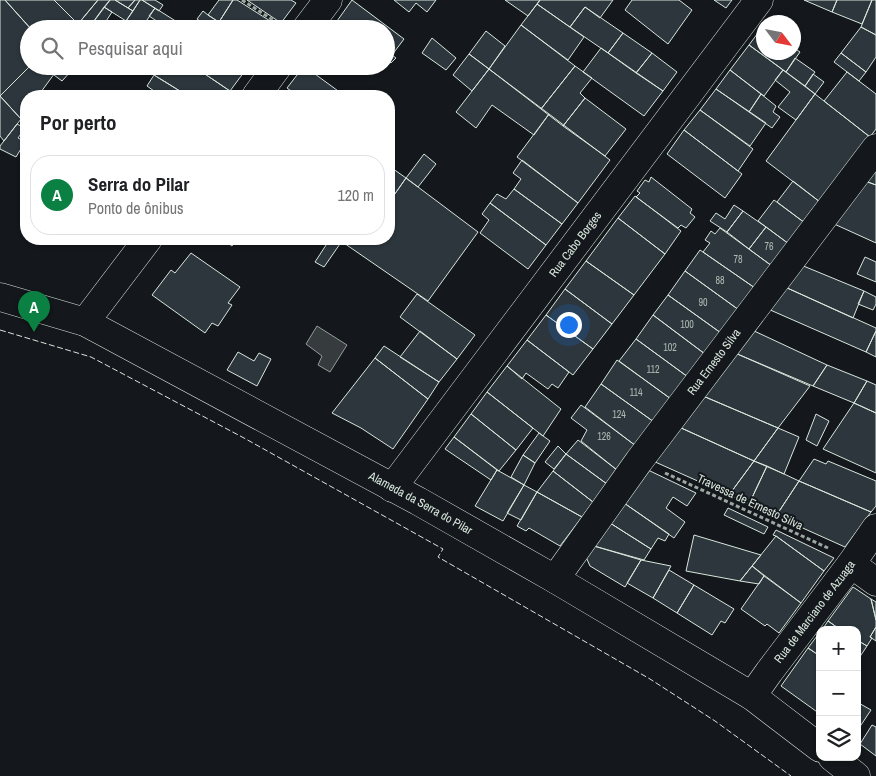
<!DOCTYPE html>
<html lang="pt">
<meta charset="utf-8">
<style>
:root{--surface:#fff;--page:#f2f2f2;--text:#202124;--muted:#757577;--line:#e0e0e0;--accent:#0b8043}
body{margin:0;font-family:"Archivo Narrow",sans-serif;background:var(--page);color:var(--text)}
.controls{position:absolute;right:15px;bottom:15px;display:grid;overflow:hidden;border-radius:10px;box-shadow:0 1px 4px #0004}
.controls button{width:45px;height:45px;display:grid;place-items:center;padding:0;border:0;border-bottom:1px solid var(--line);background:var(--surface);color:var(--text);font:25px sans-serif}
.compass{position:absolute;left:756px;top:15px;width:45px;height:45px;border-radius:50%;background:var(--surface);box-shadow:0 1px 4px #0004;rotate:122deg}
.you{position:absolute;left:568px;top:324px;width:18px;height:18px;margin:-12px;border:4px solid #fff;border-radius:50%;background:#1a73e8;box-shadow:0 0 0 8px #1a73e833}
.badge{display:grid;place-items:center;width:32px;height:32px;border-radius:50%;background:var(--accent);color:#fff;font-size:16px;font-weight:700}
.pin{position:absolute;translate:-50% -41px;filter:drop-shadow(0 1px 2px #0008)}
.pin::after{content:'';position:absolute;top:26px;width:18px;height:15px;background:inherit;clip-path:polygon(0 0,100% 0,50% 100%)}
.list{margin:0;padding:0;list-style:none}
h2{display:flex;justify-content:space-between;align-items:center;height:65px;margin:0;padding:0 20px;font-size:21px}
h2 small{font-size:16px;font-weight:400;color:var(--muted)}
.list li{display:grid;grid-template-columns:32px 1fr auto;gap:15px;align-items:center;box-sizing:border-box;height:80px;margin:0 10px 10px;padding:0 10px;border:1px solid var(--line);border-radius:20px}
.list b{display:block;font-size:19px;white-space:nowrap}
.list p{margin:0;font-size:16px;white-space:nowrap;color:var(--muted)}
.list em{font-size:16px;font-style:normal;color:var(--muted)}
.icon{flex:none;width:28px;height:28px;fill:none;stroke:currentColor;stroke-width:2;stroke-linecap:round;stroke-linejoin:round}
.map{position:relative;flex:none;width:876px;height:776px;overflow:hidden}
.search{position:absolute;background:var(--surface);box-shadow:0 1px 4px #0004;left:20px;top:20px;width:375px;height:55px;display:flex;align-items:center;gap:12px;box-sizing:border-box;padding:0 18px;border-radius:28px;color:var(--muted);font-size:19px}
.panel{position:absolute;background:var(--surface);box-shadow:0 1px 4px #0004;left:20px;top:90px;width:375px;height:155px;border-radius:20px}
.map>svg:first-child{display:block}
.water{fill:#363b3e;stroke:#939e99}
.building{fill:#2c363c;stroke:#d8e6dc}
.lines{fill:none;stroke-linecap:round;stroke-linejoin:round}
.minor-casing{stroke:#d8e6dc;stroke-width:29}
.path{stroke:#9da8a2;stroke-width:3;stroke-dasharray:4 2.5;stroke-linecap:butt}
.minor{stroke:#14181c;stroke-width:28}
.fence{stroke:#d8e6dc;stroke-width:1;stroke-dasharray:6 2.5;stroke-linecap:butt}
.labels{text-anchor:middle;stroke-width:4;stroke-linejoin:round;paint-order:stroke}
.number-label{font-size:10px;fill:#adbab4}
.street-label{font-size:12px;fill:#d8e6dc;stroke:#14181c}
</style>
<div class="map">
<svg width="876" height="776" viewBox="0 0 876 776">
<rect width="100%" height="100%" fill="#14181c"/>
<path class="water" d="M317,326L347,345L330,372L318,365L322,356L306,344Z"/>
<path class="building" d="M0,0H5L31,29H29L30,66L0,96Z
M5,0H54L75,21L67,29H31Z
M54,0H98L78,24Z
M98,0H110L88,29H83L78,24Z
M110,0H115L133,11L126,21L104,7Z
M115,0H135L128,8Z
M135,0H140L133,11L128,8Z
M140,0H142L155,8L141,29H138L126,21Z
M142,0H155L163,5L159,11Z
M219,0H233L219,22L208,15Z
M233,0H237L278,26L277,29H229L219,22Z
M247,0H291L296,3L281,23Z
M352,0L404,39L392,55L396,58L391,63L386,59V29H347L337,21Z
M394,0H436L427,12L416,3L409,12Z
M505,0H540L528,16Z
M540,0H613L600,18L585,7L570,27L537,4Z
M632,0H679L692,10L668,44L625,10Z
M714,0H732L726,8Z
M804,0H837L832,12Z
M837,0H872L862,24L832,12Z
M872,0H876V35L861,27Z
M537,4L584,37L568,60L521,25Z
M104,7L112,12L101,29H88Z
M585,7L623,33L608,53L570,27Z
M155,8L174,20L169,29L149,16Z
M203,11L208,15L229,29H200L203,23L197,19Z
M174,20L188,29H169Z
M75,21L83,29H67Z
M521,25L575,66L541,109L489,69Z
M763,26L764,27V52H794V48L800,52L786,72L749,45Z
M861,27L876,35V57L866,72L841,53Z
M486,31L505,46L489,69L469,54Z
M623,33L652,53L636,73L608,53Z
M432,38L456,58L446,70L422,53Z
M749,45L783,70L764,96L730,70Z
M601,48L663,91L644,116L583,72Z
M652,53L677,72L663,91L636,73Z
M841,53L866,72L859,81L834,62Z
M469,54L489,69L472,91L453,75Z
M795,58L815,72L805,86L786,72Z
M30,66H60L38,96H26V112L21,119L0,96Z
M60,66H67L72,70L62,81L54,75Z
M159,66H165L170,69L172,66H193L230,91L226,96H188L154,75Z
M193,66H244L247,68L230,91Z
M304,66L345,96H298L287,88Z
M575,66L592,78L580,93L585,98L563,126L541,109Z
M489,69L549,114L534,135L492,105L476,128L456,112Z
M730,70L761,94L749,112L716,89Z
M783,70L815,94L796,120L778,107L790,92L775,80Z
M847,72L876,94V129L870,137L824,101Z
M813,74L824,82L815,94L805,86Z
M154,75L188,96H151L154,91L147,86Z
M716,89L766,123L750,146L700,110Z
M761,94L776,106L773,112L780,117L772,128L749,112Z
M815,94L870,137L820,202L766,161Z
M0,96L21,119L4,141L0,136Z
M585,98L626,129L605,156L563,126Z
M700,110L753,149L738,171L684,130Z
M549,114L610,160L578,203L517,157Z
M17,124L25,128L18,138L25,142L16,157L0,149V146Z
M684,130L742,174L725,198L667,154Z
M424,154L436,164L418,187L406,178Z
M522,160L578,203L562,224L514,189L521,179L513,173Z
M389,166L406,178L392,198L389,196Z
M876,166V185L865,181Z
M651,177L692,209L690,213L695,217L686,228L681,225L678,228L636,197L640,193L637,191L645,180L649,182Z
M406,178L478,232L428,301L338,239H389V196L392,198Z
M793,181L820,202L805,223L777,202Z
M865,181L876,185V243L832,223Z
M514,189L562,224L546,245L490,203L497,194L506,199Z
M635,196L681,231L665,254L618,218Z
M774,200L805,223L789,244L758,221Z
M490,203L546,245L528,269L480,233L489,220L482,214Z
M734,205L743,211L727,232L710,221L716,213L725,219Z
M743,211L766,227L749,249L727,232Z
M618,218L665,254L634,295L586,261Z
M766,227L789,244L772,266L749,249Z
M720,228L772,266L755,288L703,252L710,243L705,240L711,231L715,234Z
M222,239H237L232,246Z
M323,239H338L342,241L324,267L315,262L328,242Z
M700,250L755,288L739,310L685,271Z
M191,253L240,287L228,303L232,305L218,326L212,323L205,333L152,295L171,270L175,273Z
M865,257L876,262V282L857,274Z
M586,261L634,295L612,324L565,289Z
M801,265L864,291L853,318L785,287Z
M685,271L739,310L721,333L668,295Z
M785,287L876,328V331L866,352L768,309Z
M565,289L612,324L593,349L546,315Z
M864,291L876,297V304L873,310L858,304Z
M417,294L475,335L457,359L400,317Z
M668,295L721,333L705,354L653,315Z
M546,315L593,349L573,375L527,340Z
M653,315L705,354L688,377L636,339Z
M752,330L827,365L813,386L735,353Z
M420,331L457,359L439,382L400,357Z
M876,331V357L866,352Z
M636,339L688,377L671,399L619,361Z
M527,340L569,372L558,388L552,384L548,389L526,373L522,379L507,366Z
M384,346L439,382L428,399L375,358Z
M238,352L254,361L259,353L271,359L257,386L227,370Z
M735,353L810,386L778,428L703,396Z
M375,358L428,399L393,449L361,428L332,413Z
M617,360L671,399L654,422L601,384Z
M827,365L867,381L854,403L813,386Z
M507,366L561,409L543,436L487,392Z
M867,381L876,385V413L854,403Z
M601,384L654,422L636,446L585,407Z
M487,392L533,428L516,450L471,414Z
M703,396L778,428L754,461L679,427Z
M854,403L876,413V473L823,449Z
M581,405L636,446L617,470L581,441L587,430L571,418Z
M471,414L516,450L499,471L454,437Z
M816,414L829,421L817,446L806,440Z
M679,427L754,461L729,495L653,461Z
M778,428L799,437L784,474L754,461Z
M539,433L550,441L535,463L523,455Z
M454,437L497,470L491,480L445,449Z
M578,440L617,470L607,484L566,454Z
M558,446L566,454L554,469L545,462Z
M566,454L607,484L593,502L553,471Z
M523,455L535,463L524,485L511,477Z
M814,459L826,464L828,461L876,481V506L871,512L799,481Z
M754,461L767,466L749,504L729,495Z
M767,466L799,481L776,516L749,504Z
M497,470L524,485L503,521L475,506Z
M648,470L696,493L687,506L673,497L666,508L685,522L674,538L624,503Z
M553,471L593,502L582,517L537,492Z
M799,481L871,512L845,547L776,516Z
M524,485L537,492L521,520L507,513Z
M537,492L582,517L560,546L529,528L526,531L517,526Z
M624,503L669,534L665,541L658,538L651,549L610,523Z
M728,508L768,527L764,534L724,515Z
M610,523L651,549L644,560L594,546Z
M776,530L834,558L824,571L776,536L773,535Z
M694,535L761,555L740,581L686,571Z
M776,536L824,571L801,603L752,566Z
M594,546L641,560L625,587L590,566L586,557Z
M641,560L671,566L653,598L627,583Z
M752,566L764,576L759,584L740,581Z
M669,570L694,585L677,613L653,598Z
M764,576L801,603L779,633L767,624L765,626L741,609Z
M694,585L734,609L725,623L721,621L712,635L677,613Z
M853,587L871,599L876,620V627L870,637L872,638L867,646L857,640V630H841L828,621Z
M871,599L876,602V620Z
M828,621L841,630H822Z
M876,627V641L870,637Z
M820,632V656L808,648Z
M857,640L867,646L857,661Z
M808,648L820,656V714L781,686Z
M857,702L871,710L857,731Z
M872,725L876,727V756L860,744Z"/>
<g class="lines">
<g class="minor-casing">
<g id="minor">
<path d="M306,29L328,0"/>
<path d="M256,96L278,66"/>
<path id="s1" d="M0,297L85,322L418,501L555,579L752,696L820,748"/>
<path d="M85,322L148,239"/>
<path id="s2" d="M392,488L759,0"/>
<path d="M851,564L876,582"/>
<path id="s3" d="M555,579L639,461L876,148"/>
<path id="s4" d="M752,696L769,672L851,564L876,528"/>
<path d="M832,757L856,776"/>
</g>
</g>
<path class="path" d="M242,0L279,24
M665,473L828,548"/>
<use href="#minor" class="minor"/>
<path class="fence" d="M0,330L91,357L244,438L443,549L438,557L650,679L715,721L791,776"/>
</g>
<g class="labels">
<g class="number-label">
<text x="769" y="250">76</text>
<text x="738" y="263">78</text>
<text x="720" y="284">88</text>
<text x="703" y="306">90</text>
<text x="687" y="328">100</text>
<text x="670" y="351">102</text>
<text x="653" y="373">112</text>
<text x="636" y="396">114</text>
<text x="619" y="418">124</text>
<text x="604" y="440">126</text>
</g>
<g class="street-label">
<text dy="4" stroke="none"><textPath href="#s2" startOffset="305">Rua Cabo Borges</textPath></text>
<text dy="4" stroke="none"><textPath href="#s3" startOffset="269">Rua Ernesto Silva</textPath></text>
<text transform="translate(750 502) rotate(25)" y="4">Travessa de Ernesto Silva</text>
<text dy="4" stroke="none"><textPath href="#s1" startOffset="470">Alameda da Serra do Pilar</textPath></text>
<text dy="4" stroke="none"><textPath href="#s4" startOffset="105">Rua de Marciano de Azuaga</textPath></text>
</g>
</g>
</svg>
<div class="controls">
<button>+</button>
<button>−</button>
<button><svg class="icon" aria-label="layers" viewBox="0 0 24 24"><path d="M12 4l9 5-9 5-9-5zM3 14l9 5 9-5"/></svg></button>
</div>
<svg class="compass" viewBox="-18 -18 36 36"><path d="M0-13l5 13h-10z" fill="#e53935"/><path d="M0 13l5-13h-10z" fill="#757577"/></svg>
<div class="you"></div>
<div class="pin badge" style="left:34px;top:332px">A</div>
<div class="search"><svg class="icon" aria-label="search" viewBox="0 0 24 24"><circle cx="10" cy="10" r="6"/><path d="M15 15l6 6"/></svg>Pesquisar aqui</div>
<section class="panel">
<h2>Por perto<small></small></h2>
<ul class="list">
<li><span class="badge">A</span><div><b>Serra do Pilar</b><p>Ponto de ônibus</p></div><em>120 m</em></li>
</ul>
</section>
</div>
